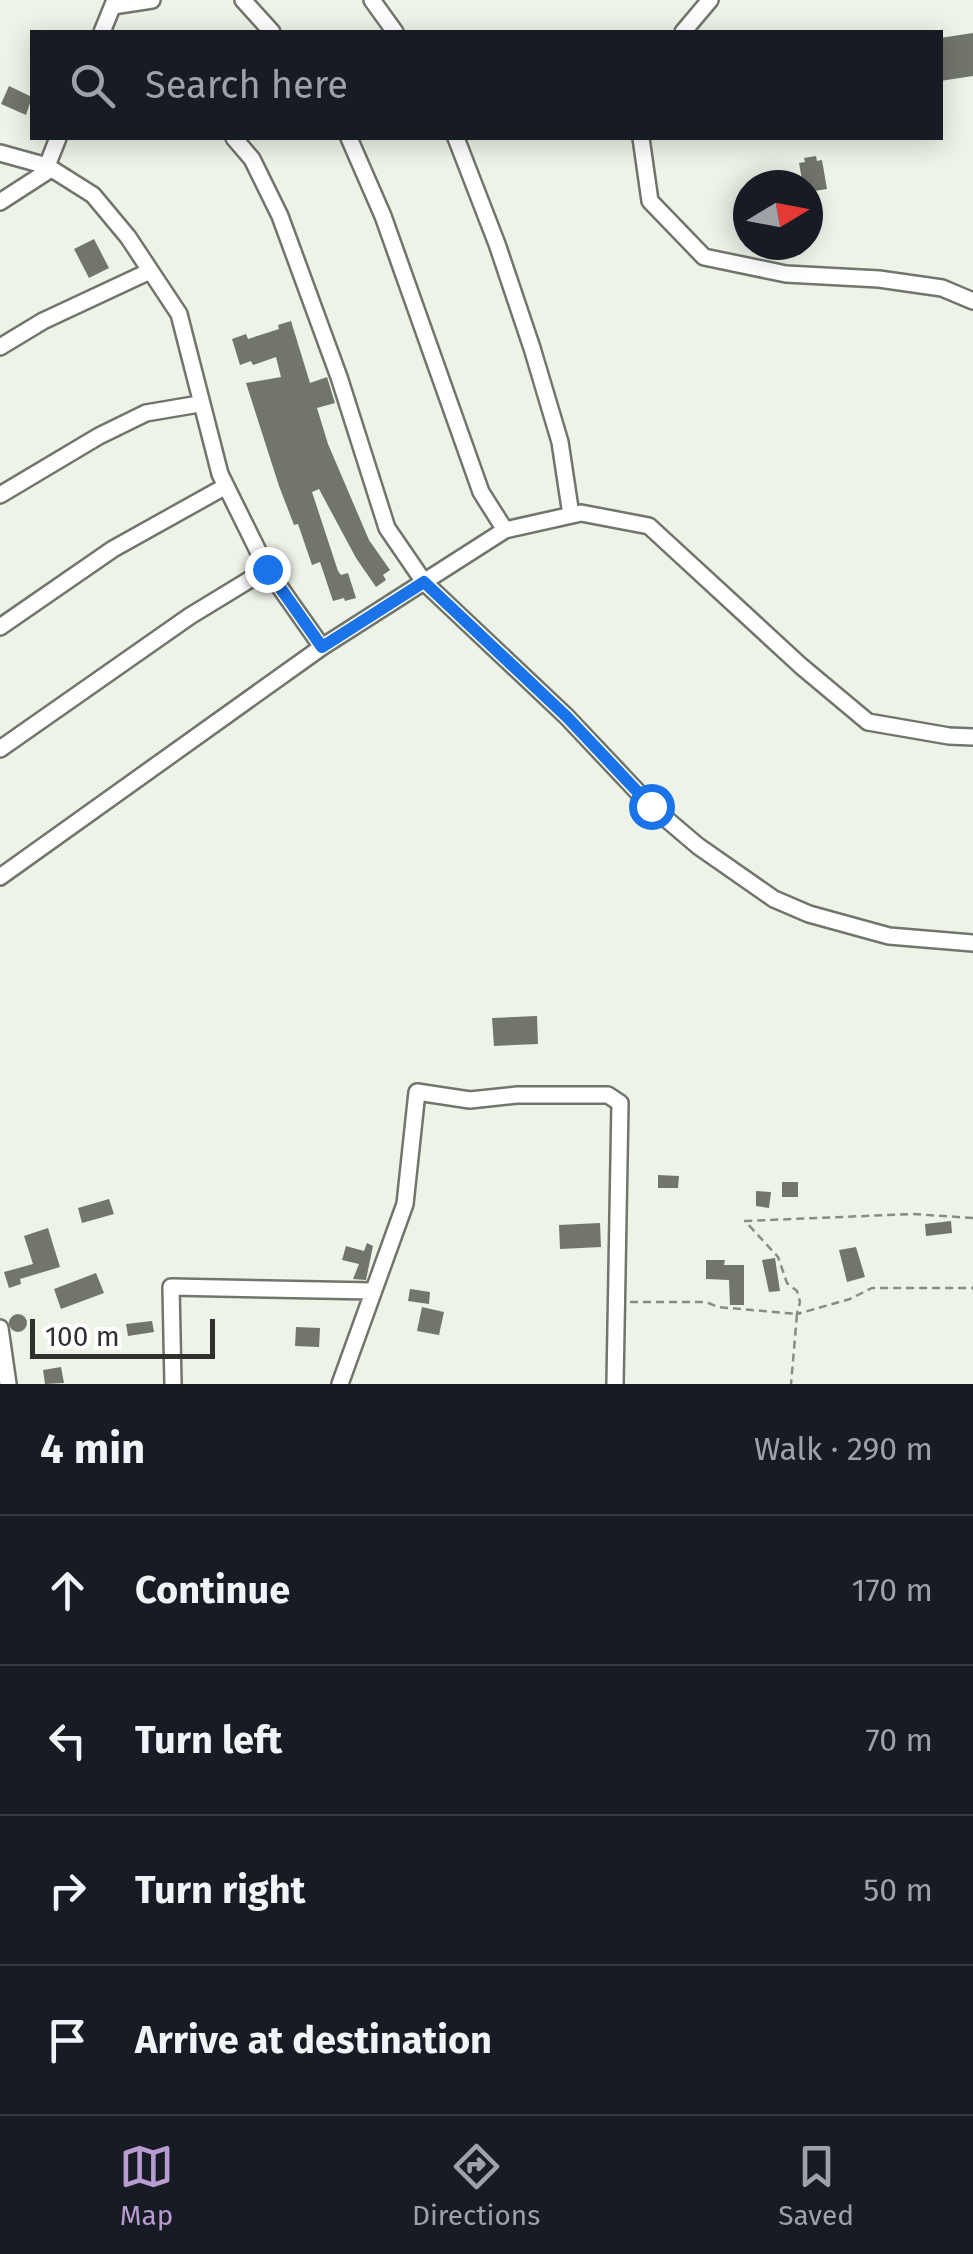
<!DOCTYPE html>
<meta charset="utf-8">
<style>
:root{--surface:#171b24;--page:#242831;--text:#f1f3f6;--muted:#9ea1a6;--line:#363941;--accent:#b79bd1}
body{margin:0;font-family:"Fira Sans",sans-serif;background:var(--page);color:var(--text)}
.compass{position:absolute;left:733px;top:170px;width:90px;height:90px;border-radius:50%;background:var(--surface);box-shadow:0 5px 25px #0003;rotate:80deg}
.scale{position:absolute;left:30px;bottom:25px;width:185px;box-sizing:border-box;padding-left:10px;border:5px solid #30312d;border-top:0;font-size:28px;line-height:35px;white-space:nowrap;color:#30312d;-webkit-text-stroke:8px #fff;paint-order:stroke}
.stop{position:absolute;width:30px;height:30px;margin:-22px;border:8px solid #1a73e8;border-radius:50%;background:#fff}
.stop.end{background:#1a73e8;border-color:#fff;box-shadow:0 2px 10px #0008}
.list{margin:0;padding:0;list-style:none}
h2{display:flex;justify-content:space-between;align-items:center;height:130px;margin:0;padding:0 40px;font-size:42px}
h2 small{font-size:32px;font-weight:400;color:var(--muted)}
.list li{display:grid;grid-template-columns:65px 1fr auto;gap:30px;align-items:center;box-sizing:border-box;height:150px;padding:0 40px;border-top:2px solid var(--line)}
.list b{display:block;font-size:38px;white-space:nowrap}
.list em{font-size:32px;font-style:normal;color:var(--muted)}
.icon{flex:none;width:55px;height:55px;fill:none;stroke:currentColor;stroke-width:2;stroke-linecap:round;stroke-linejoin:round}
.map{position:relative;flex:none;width:973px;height:1384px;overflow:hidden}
.search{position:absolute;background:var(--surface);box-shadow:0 5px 25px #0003;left:30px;right:30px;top:30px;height:110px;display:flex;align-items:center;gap:25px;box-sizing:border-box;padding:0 35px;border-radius:0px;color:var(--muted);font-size:38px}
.sheet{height:730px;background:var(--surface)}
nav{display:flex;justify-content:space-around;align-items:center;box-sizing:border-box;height:140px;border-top:2px solid var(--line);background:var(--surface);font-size:28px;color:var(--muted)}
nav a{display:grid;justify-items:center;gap:5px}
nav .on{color:var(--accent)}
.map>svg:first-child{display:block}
.building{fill:#71756c}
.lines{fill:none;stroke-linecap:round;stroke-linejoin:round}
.minor-casing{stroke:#71756c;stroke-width:20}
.path{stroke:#898c84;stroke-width:2.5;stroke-dasharray:8 5;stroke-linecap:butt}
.minor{stroke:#fff;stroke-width:15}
.route{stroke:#1a73e8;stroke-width:12}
</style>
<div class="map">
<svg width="973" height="1384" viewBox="0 0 973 1384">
<rect width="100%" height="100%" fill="#eef3e8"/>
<path class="building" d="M973,33V76L940,81V38Z
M9,86L32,97L26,115L1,104Z
M816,156L817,161L822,160L827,189L808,192V185H803L799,163L805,162L804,158Z
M94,239L109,268L89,278L74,249Z
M291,321L310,383L327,377L335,403L317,408L328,444L369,540L390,570L383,575L386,580L376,587L356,558L319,489L312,492L338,571L341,575L348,573L356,598L345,601L344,598L333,601L320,562L312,565L298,524L294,525L279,486L246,383L281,377L276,357L253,365L251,361L240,365L232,339L246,334L248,339L279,329L278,325Z
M537,1016L538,1044L494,1046L492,1018Z
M658,1175L679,1176L678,1188H658Z
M782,1182H798V1197H782Z
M756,1191L771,1192L769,1208L756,1206Z
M109,1199L114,1214L82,1223L78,1208Z
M951,1221L952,1233L926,1236L925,1224Z
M600,1223L601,1247L560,1249L559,1225Z
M48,1228L60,1267L20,1279L21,1284L9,1288L4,1272L33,1264L24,1236Z
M367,1243L373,1246L366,1280L353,1279L359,1264L342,1260L346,1246L364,1251Z
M856,1247L865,1277L847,1282L839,1250Z
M775,1258L780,1291L769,1292L762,1260Z
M706,1260H725L724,1265H744V1305H730L729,1280L706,1279Z
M96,1273L104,1293L61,1309L54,1289Z
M410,1289L430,1292L429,1304L408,1301Z
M422,1307L444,1312L439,1335L417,1331Z
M9 1323a9 9 0 1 1 18 0a9 9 0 1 1-18 0Z
M152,1321L154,1332L128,1336L126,1324Z
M296,1327L320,1328L319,1347L295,1346Z
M61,1367L64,1383L45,1384L43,1370Z"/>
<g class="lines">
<g class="minor-casing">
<path id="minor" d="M243,0L272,32
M372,0L395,32
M113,6L152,0
M102,32L115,0
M683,32L710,0
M234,138L252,159L280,216L339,377L387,528L424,582L567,717L651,806L698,846L774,899L809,914L889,936L973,943
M349,138L383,216L481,492L505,530
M456,138L497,244L532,348L560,442L571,515
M641,138L650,201L704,257L786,274L879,279L942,288L973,301
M0,153L47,166L93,195L128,237L179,314L220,474L267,569L322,647L0,877
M47,166L58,138
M0,202L51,169
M0,347L43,321L150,271
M0,495L99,436L146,413L199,404
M0,627L113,549L226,486
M322,647L505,530L581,513L649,526L801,666L868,722L949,736L973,737
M0,749L190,616L267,569
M0,1328L8,1384
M173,1384L171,1287L373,1291
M340,1384L405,1204L417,1092L470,1100L517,1095H608L620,1103L615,1384"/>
</g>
<path class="path" d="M973,1218L913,1214L745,1221L778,1257L787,1283L797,1291L800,1302L797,1314L850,1299L872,1288H973
M630,1302H706L718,1307L797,1314L791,1384"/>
<use href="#minor" class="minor"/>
</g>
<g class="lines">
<path class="route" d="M267,569L322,647L424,582L567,717L651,806"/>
</g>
</svg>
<svg class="compass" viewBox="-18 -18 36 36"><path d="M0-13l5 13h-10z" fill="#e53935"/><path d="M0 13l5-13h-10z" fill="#9ea1a6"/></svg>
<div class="scale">100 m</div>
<div class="stop" style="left:651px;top:806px"></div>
<div class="stop end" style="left:267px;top:569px"></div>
<div class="search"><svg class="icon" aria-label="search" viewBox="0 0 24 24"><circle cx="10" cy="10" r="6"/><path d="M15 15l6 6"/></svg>Search here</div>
</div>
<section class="sheet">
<h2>4 min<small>Walk · 290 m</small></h2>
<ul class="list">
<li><svg class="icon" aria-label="ahead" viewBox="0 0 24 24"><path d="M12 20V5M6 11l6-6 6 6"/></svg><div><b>Continue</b></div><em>170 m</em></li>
<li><svg class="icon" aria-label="left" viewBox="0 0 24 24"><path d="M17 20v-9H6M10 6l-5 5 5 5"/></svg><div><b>Turn left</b></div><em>70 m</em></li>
<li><svg class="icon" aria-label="right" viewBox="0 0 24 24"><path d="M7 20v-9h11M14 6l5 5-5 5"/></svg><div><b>Turn right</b></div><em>50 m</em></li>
<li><svg class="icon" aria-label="arrive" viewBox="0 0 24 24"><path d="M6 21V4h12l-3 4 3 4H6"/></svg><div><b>Arrive at destination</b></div></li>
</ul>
</section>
<nav>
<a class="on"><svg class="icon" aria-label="map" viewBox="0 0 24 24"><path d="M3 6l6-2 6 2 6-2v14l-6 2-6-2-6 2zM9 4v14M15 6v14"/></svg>Map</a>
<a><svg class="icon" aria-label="directions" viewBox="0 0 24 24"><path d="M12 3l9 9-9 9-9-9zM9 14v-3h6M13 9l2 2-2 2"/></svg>Directions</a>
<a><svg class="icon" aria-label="saved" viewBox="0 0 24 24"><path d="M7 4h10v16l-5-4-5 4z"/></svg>Saved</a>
</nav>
